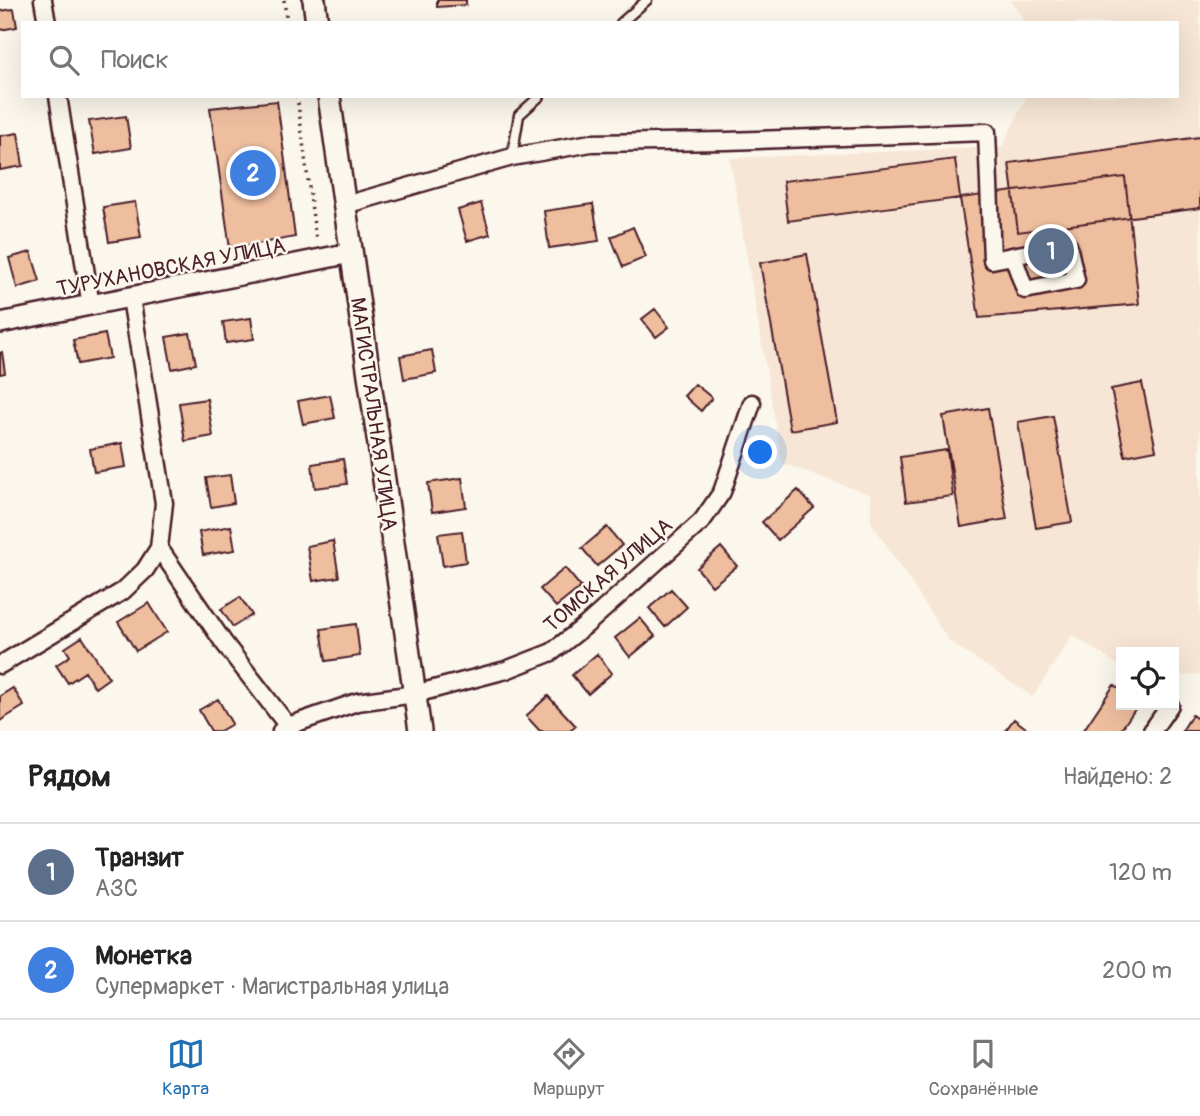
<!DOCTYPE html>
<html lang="ru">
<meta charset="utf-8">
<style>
:root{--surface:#fff;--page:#f2f2f2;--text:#222;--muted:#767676;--line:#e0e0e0;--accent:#1f6fb2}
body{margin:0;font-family:Pangolin,sans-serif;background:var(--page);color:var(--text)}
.controls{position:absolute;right:21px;bottom:21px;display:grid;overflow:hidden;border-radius:0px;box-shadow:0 7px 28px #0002}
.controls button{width:63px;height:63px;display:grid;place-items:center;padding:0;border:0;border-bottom:2px solid var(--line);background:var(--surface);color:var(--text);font:35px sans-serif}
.you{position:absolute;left:761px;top:453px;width:24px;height:24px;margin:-18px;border:5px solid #fff;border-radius:50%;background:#1a73e8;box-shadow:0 0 0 10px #1a73e833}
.badge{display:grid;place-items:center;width:46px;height:46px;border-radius:50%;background:var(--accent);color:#fff;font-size:23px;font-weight:700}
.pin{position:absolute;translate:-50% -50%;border:4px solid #fff;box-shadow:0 2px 7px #0006}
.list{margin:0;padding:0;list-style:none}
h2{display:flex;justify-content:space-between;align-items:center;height:91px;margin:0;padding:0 28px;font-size:30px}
h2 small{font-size:23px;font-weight:400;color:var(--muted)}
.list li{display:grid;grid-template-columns:46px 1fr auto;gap:21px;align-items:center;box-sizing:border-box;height:98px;padding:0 28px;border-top:2px solid var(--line)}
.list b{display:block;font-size:26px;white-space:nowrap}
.list p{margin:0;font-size:23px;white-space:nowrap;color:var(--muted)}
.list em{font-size:23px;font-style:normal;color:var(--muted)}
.icon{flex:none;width:38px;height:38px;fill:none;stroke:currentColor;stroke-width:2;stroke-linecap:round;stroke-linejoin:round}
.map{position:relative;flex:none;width:1200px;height:731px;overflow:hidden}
.search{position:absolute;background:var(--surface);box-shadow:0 7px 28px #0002;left:21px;right:21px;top:21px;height:77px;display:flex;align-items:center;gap:18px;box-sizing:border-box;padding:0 24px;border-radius:0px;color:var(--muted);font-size:26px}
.sheet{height:287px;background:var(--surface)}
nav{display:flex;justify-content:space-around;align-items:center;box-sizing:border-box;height:98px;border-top:2px solid var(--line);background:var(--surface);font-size:19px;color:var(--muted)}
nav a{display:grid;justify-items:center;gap:4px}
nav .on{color:var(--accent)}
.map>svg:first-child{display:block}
.built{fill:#f7e6d5}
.building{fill:#efbe9f;stroke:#4a1f2b;stroke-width:2}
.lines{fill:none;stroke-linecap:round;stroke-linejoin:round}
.service-casing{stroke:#4a1f2b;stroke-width:13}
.minor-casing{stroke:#4a1f2b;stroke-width:21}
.tertiary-casing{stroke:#4a1f2b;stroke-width:24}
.secondary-casing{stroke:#4a1f2b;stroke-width:26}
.path{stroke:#4a1f2b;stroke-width:3.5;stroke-dasharray:2 5;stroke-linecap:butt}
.service{stroke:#fbf7ec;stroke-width:8}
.minor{stroke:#fbf7ec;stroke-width:16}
.tertiary{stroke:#fbf7ec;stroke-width:19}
.secondary{stroke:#fbf7ec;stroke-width:21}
.labels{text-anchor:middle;stroke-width:5;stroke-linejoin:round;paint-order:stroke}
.street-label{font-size:21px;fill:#4a1f2b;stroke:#fbf7ec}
</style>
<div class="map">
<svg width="1200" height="731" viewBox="0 0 1200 731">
<rect width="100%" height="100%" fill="#fbf7ec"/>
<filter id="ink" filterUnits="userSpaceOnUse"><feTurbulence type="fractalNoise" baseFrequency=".0143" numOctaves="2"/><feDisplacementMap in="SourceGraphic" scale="14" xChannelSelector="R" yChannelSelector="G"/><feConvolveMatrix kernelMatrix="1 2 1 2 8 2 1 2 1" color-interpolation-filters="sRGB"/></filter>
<g filter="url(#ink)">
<path class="built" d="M1011,0H1200V674L1174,676V652H1121V667L1072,635L1033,697L949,641L871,522V495L782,463L730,158L1002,147L1027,96H1177V23H1025Z"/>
<path class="building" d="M437,0H466V5L437,7Z
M14,9L17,27L0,30V11Z
M277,101L295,237L230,249L210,108Z
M126,116L131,148L95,154L89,121Z
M18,133L23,166L0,170V136Z
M1200,137V208L1018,232L1009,163Z
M955,159L960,198L788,221L783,181Z
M1125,177L1139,304L979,318L960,198Z
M135,202L141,237L109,242L103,207Z
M481,203L490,234L467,241L458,210Z
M593,204L599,241L549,248L544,211Z
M633,227L646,257L623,267L611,237Z
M31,252L40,281L17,288L9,258Z
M807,254L837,422L790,430L760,263Z
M655,309L669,327L656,337L642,319Z
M251,318L254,339L226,343L223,322Z
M190,333L196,364L172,369L166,337Z
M105,334L110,358L78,364L73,340Z
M432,350L436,373L404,379L400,356Z
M2,352L5,373L0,374V353Z
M1142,383L1156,450L1125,456L1111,389Z
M695,384L712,398L701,411L684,396Z
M330,395L335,418L303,424L298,401Z
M207,399L213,436L185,441L179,403Z
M988,408L1007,519L961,527L943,416Z
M1053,416L1072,522L1036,528L1018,422Z
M122,443L126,467L94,472L90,449Z
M947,450L953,496L906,502L900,457Z
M343,459L347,484L315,488L312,464Z
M230,475L234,503L211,507L206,478Z
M462,478L466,507L432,512L428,483Z
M798,490L814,508L778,540L762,522Z
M231,526L235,550L203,555L199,532Z
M607,527L622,545L597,566L582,548Z
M462,531L466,562L443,566L438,534Z
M333,541L339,577L313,581L307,546Z
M721,547L737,566L712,586L697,568Z
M565,568L581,587L556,607L540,589Z
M671,589L687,607L665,627L649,608Z
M240,597L252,615L233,627L221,609Z
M149,603L167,632L136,651L118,622Z
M640,618L655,636L630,657L615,638Z
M356,624L360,656L326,661L321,629Z
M82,637L109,678L95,688L85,672L68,683L56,665L70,656L65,648Z
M597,654L612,673L588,694L572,675Z
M1114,685L1121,690V705H1138L1120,731H1083Z
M13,688L24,706L0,721V696Z
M548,696L576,726L570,731H540L526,716Z
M218,699L232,724L220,731H211L199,710Z
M1192,715L1200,721V731H1182Z
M1014,719L1030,731H1005Z"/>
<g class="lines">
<g class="service-casing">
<path id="service" d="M621,23L647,0
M512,157L519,115L540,96"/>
</g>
<g class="minor-casing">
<path id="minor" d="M43,0L47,23
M58,96L91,306
M345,205L512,157L591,143L727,141L987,132L992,260L1068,245L1076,280L1025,290L1013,256
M159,548L224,643L288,726
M0,665L123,591L145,570L159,548L164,503L131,298
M281,731L288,726L357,702L415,694L506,670L552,652L586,625L702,521L722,492L752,403
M1152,731L1170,705"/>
</g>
<g class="tertiary-casing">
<path id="tertiary" d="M0,323L351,253"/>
</g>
<g class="secondary-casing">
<path id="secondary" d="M314,0L317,23
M329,96L420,731"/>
</g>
<path class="path" d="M284,0L287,23
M297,96L316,241"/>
<use href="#service" class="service"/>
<use href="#minor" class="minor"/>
<use href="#tertiary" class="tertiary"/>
<use href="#secondary" class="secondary"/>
</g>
</g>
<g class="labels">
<g class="street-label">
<text transform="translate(171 267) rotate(-11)" y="7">ТУРУХАНОВСКАЯ УЛИЦА</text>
<text transform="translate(374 414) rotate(82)" y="7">МАГИСТРАЛЬНАЯ УЛИЦА</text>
<text transform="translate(608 575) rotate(-41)" y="7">ТОМСКАЯ УЛИЦА</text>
</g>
</g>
</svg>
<div class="controls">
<button><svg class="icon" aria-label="locate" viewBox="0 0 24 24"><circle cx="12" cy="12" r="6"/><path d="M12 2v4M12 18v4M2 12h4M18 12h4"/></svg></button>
</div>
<div class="you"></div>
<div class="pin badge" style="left:1051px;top:251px;background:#5c6f8a">1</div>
<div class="pin badge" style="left:253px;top:173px;background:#3f7fe0">2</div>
<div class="search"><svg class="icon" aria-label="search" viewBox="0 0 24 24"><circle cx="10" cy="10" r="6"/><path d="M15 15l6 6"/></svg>Поиск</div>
</div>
<section class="sheet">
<h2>Рядом<small>Найдено: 2</small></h2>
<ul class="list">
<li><span class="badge" style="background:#5c6f8a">1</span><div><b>Транзит</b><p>АЗС</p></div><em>120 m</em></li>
<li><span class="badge" style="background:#3f7fe0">2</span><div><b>Монетка</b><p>Супермаркет · Магистральная улица</p></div><em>200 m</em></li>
</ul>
</section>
<nav>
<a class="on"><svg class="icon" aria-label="map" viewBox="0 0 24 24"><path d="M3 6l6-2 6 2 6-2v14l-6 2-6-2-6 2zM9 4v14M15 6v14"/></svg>Карта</a>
<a><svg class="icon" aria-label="directions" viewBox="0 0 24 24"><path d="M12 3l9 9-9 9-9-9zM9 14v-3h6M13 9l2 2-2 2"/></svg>Маршрут</a>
<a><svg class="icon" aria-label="saved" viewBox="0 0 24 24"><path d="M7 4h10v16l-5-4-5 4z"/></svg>Сохранённые</a>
</nav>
